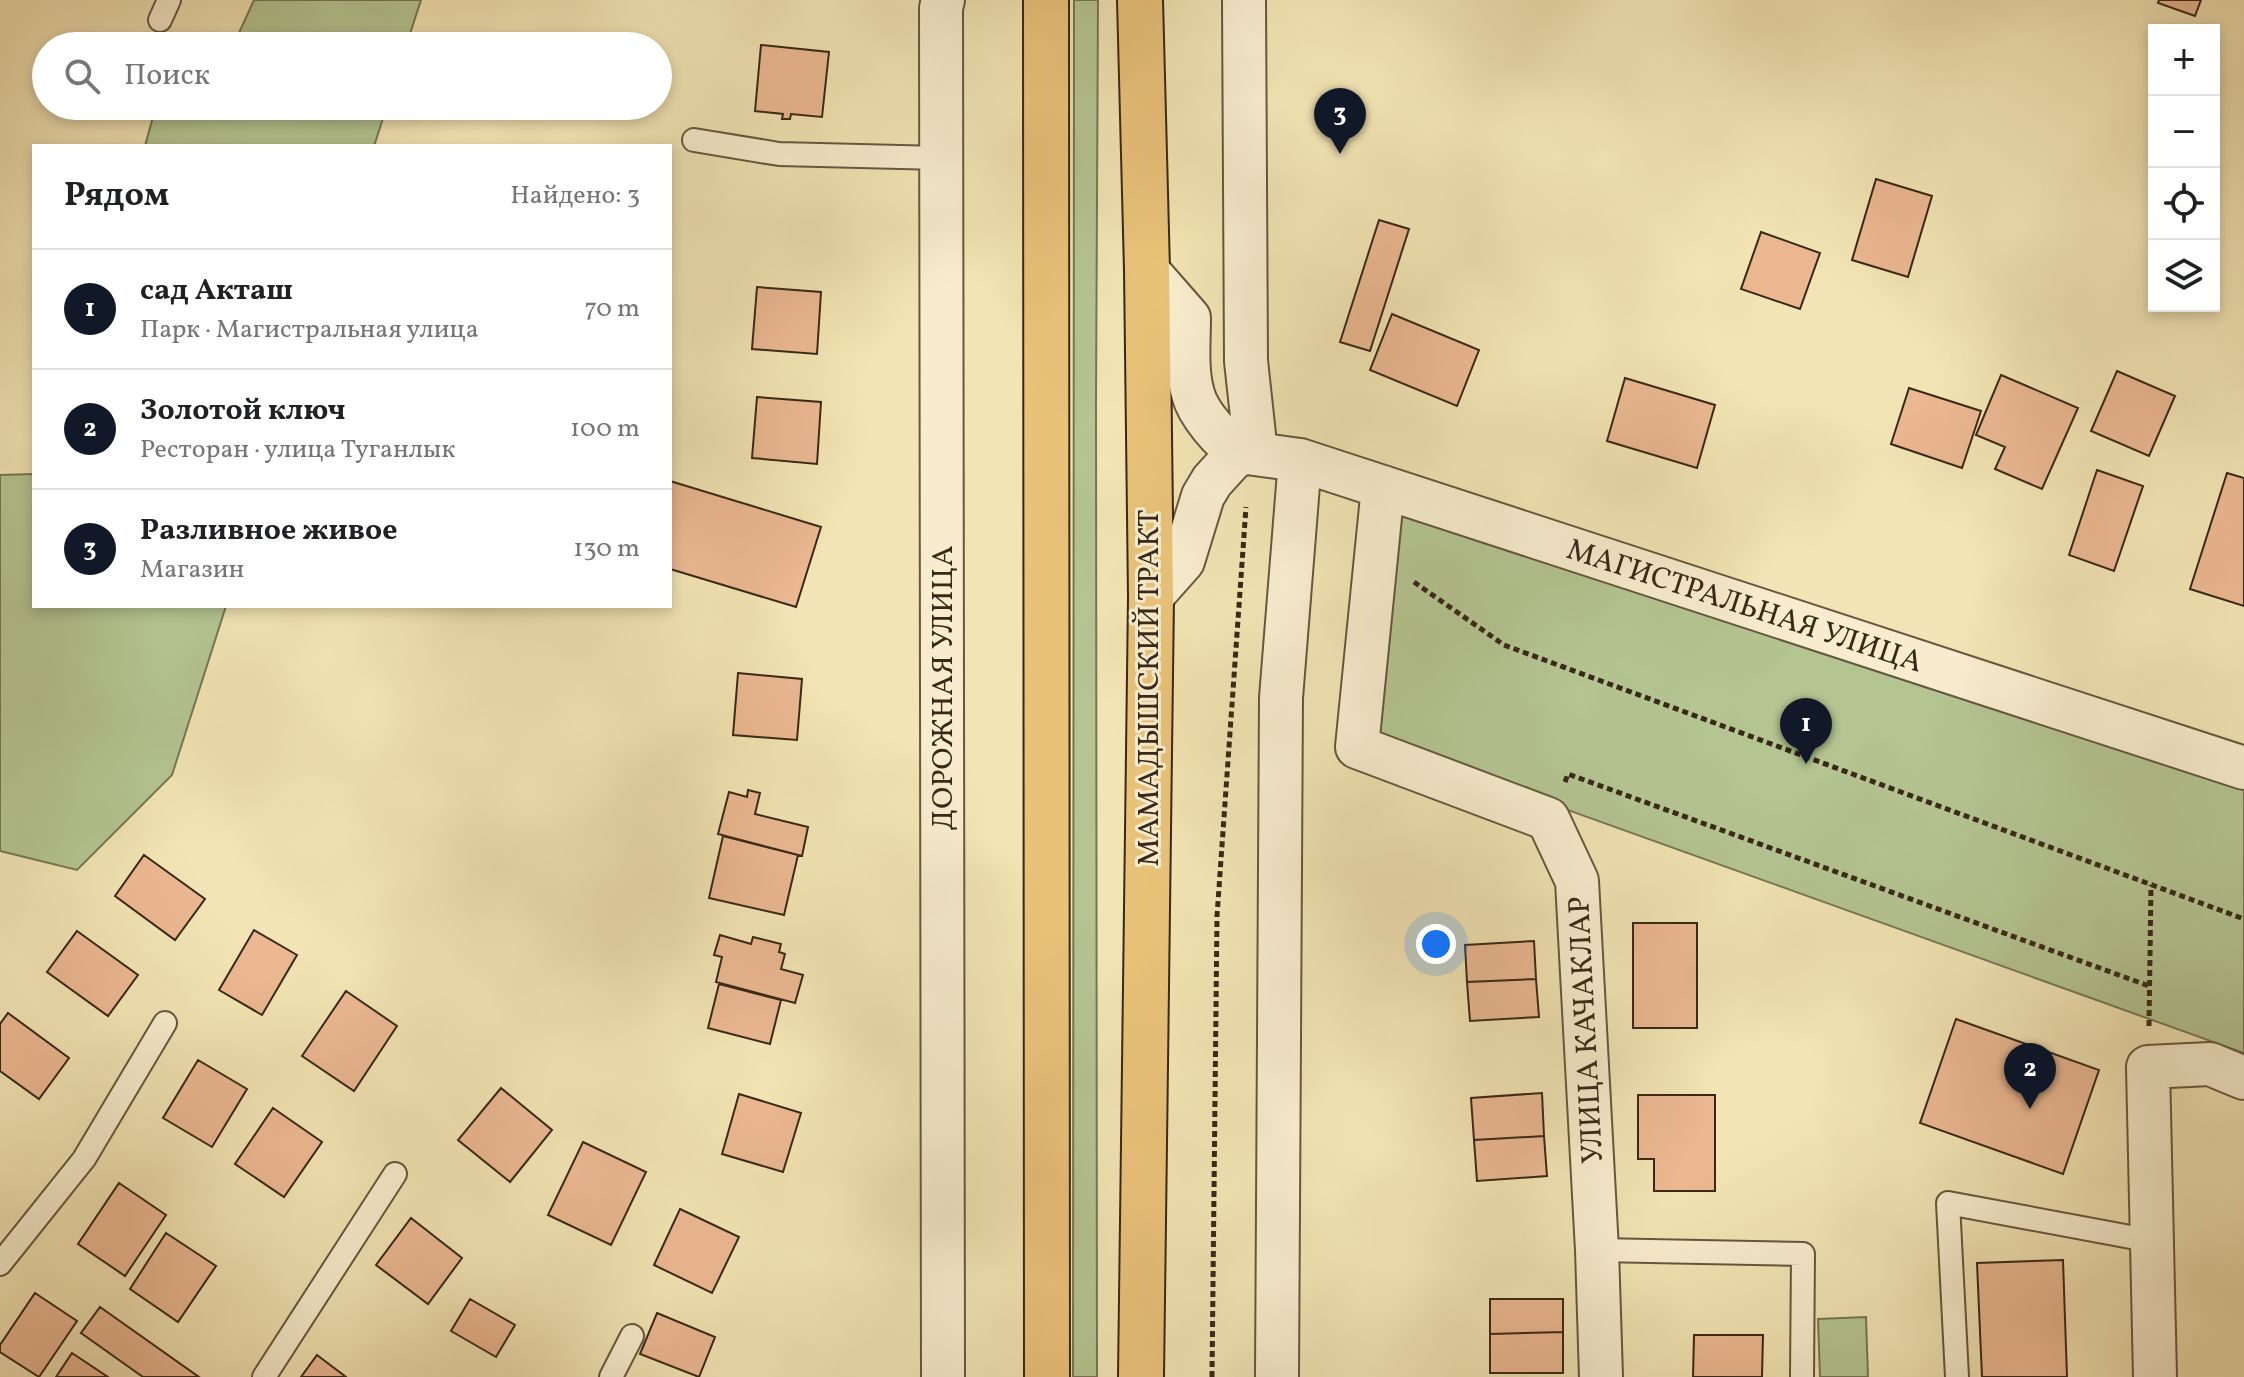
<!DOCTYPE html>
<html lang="ru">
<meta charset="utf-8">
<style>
:root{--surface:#fff;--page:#f2f2f2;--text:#202124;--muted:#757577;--line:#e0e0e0;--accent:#111827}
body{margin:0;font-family:Vollkorn,serif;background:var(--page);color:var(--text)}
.controls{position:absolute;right:24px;top:24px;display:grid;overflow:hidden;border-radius:0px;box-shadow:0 4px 12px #0003}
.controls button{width:72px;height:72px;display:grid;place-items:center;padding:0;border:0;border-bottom:2px solid var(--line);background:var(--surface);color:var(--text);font:40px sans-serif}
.you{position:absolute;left:1436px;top:944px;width:28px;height:28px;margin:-20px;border:6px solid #fff;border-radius:50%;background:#1a73e8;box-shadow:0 0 0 12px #1a73e833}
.badge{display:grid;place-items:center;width:52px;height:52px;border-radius:50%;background:var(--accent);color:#fff;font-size:26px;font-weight:700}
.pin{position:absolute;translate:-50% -66px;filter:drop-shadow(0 2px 4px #0008)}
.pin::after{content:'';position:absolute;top:42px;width:28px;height:24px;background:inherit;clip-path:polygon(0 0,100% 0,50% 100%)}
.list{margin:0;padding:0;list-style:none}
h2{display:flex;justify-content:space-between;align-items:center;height:104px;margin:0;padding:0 32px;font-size:34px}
h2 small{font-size:26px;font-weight:400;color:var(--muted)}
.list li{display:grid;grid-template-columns:52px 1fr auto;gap:24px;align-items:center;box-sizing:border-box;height:120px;padding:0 32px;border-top:2px solid var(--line)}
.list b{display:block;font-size:30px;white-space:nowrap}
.list p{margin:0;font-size:26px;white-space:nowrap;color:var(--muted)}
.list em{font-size:26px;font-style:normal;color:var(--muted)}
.icon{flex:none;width:44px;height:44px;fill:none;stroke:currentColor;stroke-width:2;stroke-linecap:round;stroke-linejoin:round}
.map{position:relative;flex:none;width:2244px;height:1377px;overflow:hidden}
.search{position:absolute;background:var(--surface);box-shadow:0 4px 12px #0003;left:32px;top:32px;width:640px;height:88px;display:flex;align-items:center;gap:20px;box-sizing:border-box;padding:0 28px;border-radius:44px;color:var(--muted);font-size:30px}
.panel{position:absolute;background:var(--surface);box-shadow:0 4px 12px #0003;left:32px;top:144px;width:640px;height:464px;border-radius:0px}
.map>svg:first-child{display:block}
.green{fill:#b4c592;stroke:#767655;stroke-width:2}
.building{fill:#ebb892;stroke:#382818;stroke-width:2}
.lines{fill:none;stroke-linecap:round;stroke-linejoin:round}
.lane-casing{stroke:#66573f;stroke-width:26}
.street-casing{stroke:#66573f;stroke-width:46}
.primary-casing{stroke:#382818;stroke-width:48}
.path{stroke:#382818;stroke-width:5;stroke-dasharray:6 4;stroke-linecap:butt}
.lane{stroke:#f7edce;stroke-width:22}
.street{stroke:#f7edce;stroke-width:42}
.primary{stroke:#e9c27a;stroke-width:44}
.labels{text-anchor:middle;stroke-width:6;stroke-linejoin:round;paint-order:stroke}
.street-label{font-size:30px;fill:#382818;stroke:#f7edce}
</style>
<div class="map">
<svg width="2244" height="1377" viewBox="0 0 2244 1377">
<rect width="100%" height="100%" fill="#f2e4b4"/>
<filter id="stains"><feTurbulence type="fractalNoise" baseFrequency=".0025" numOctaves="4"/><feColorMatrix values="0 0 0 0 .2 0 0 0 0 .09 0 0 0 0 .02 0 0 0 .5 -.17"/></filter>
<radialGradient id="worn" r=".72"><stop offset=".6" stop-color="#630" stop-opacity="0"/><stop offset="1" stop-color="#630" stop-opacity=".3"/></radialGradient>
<path class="green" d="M254,0H421L406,46H233Z
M1074,0H1098L1096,403L1097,1377H1073Z
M156,106H387L374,146H145Z
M34,474V606H226L172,775L77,870L0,851V475Z
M1397,503L2244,787V1053L1373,740Z
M1866,1317L1868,1377H1820L1818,1319Z"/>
<path class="building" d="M2159,0H2201L2195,16L2158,3Z
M761,45L829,52L822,117L791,114L790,119H782L783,114L755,111Z
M1876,179L1932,196L1908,277L1852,260Z
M1379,220L1409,229L1370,351L1340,342Z
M1761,232L1820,253L1800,309L1741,289Z
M757,287L821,292L817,354L752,349Z
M1392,314L1479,350L1457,406L1370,370Z
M2117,371L2175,396L2149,456L2091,431Z
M2001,375L2078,408L2042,489L1995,469L2005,447L1976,435Z
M1625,378L1715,405L1697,468L1607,441Z
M1909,388L1981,411L1962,468L1891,444Z
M757,397L821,402L817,464L752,458Z
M2097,470L2143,486L2114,571L2069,555Z
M2227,473L2244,478V606L2190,589Z
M670,481L821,527L796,607L670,569Z
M738,673L802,679L797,740L733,735Z
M748,790L760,793L755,814L808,827L802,856L718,834L729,792L747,797Z
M723,836L798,855L784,915L709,898Z
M144,855L205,899L175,940L115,896Z
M1633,923H1697V1028H1633Z
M254,930L297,955L262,1015L219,990Z
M77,931L138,975L108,1016L47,972Z
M720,935L751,944L753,937L781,944L779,952L785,954L781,969L803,975L795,1003L716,982L722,957L714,955Z
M1534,941L1536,979L1467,982L1465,945Z
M1536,979L1539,1017L1470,1021L1467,982Z
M719,984L781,1000L770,1044L708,1028Z
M346,991L397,1026L354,1091L302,1056Z
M8,1013L69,1058L39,1099L0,1071V1024Z
M1956,1019L2099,1070L2063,1174L1920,1123Z
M198,1060L247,1089L212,1147L163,1118Z
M501,1088L552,1130L510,1182L458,1140Z
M1542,1093L1544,1136L1474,1140L1471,1098Z
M739,1094L801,1113L783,1172L722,1154Z
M1638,1095H1715V1191H1654V1159H1638Z
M273,1108L322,1142L284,1197L235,1164Z
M1544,1136L1547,1176L1477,1181L1474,1140Z
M583,1142L646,1172L611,1245L548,1215Z
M119,1183L166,1215L125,1276L78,1244Z
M680,1209L739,1237L712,1293L654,1265Z
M411,1218L462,1258L428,1304L376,1265Z
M166,1233L216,1266L178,1322L130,1289Z
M2063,1260L2067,1377H1982L1977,1263Z
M35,1293L77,1321L39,1377L0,1352V1345Z
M470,1299L515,1325L496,1357L451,1331Z
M1490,1299H1563V1332L1490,1334Z
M100,1307L199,1377H143L81,1333Z
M657,1313L715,1337L699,1377L640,1354Z
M1563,1332V1373H1490V1334Z
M1694,1335H1763L1762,1377H1693Z
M72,1353L108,1377H56Z
M317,1355L346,1377H301Z"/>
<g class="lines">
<g class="lane-casing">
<path id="lane" d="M160,20L169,0
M694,140L779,154L941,158
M1597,1250L1803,1254L1802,1377
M0,1264L84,1159L165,1023
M264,1377L395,1174
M611,1377L632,1336
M1957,1377L1948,1203L2152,1241"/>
</g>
<g class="street-casing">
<path id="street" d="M1244,0L1246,361L1256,453
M1147,270L1189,318C1189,342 1186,370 1193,394C1198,413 1222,442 1240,452L1300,460L2244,768
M1383,487L1357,747L1548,819L1577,881L1597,1250L1601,1377
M1151,597L1183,561L1203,496L1212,481L1233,458L1244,453
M943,1377L941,8L943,0
M1277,1377L1281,698L1300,460
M2155,1377L2148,1067L2210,1064L2244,1078"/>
</g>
<g class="primary-casing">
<path id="primary" d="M1046,0L1047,1377
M1140,0L1147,270L1151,597L1141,1377"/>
</g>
<path class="path" d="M1414,582L1504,645L2244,919
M1565,782L1568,774L2149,986
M2149,1026L2151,885
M1212,1377L1217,916L1246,507"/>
<use href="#lane" class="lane"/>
<use href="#street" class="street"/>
<use href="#primary" class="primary"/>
</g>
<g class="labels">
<g class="street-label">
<text transform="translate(1745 605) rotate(18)" y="10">МАГИСТРАЛЬНАЯ УЛИЦА</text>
<text transform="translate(942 688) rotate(-90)" y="10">ДОРОЖНАЯ УЛИЦА</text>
<text transform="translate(1148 688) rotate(-90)" y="10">МАМАДЫШСКИЙ ТРАКТ</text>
<text transform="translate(1585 1030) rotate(-93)" y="10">УЛИЦА КАЧАКЛАР</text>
</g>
</g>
<rect width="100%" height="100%" filter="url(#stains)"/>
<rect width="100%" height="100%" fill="url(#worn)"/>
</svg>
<div class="controls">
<button>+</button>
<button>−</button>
<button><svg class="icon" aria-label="locate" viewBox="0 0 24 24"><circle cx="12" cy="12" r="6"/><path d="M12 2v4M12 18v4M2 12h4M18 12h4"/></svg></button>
<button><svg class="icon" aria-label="layers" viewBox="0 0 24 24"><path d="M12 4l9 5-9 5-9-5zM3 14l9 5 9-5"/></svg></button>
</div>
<div class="you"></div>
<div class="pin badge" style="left:1806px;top:764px">1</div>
<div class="pin badge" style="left:2030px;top:1109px">2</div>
<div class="pin badge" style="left:1340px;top:154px">3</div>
<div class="search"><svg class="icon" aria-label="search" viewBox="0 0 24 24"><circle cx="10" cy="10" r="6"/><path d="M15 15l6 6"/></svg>Поиск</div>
<section class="panel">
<h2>Рядом<small>Найдено: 3</small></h2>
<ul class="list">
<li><span class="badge">1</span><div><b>сад Акташ</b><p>Парк · Магистральная улица</p></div><em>70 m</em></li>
<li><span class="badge">2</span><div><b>Золотой ключ</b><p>Ресторан · улица Туганлык</p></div><em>100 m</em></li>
<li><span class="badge">3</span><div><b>Разливное живое</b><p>Магазин</p></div><em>130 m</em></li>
</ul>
</section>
</div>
